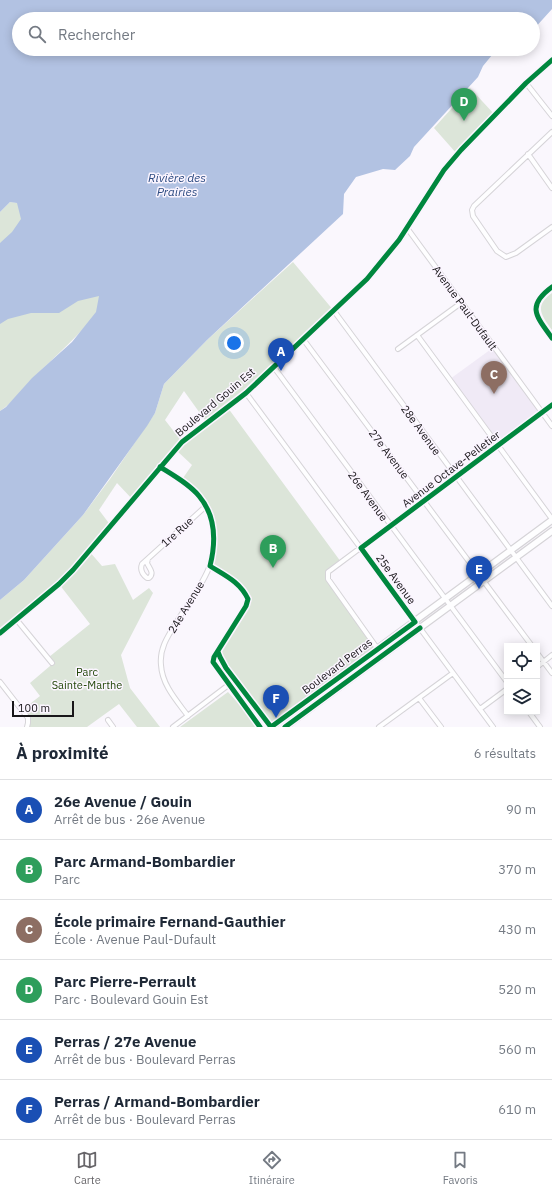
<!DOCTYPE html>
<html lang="fr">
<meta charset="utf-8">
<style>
:root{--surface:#fff;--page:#f6f6f7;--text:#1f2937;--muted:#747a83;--line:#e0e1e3;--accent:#676569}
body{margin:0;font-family:"IBM Plex Sans",sans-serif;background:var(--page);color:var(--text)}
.controls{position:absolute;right:12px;bottom:12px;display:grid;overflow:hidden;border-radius:0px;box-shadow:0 2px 10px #0003}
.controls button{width:36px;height:36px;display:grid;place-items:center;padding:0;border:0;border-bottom:1px solid var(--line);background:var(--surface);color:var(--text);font:20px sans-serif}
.scale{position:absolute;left:12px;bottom:10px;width:62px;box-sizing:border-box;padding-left:4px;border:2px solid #181619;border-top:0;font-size:11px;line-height:14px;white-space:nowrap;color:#181619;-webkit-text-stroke:3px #fbf5ff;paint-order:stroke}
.you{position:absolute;left:234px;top:343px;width:14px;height:14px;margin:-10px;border:3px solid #fff;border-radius:50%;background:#1a73e8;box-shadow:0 0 0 6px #1a73e833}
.badge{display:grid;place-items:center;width:26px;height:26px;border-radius:50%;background:var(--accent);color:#fff;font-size:13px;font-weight:700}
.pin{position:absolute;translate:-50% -33px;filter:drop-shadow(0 1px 2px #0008)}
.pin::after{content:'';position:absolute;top:21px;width:14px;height:12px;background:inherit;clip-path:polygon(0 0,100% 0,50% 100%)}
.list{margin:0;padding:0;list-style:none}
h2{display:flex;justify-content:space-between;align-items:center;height:52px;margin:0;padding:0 16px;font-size:17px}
h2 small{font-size:13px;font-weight:400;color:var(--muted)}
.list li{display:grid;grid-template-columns:26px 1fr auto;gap:12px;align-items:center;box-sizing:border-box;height:60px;padding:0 16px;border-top:1px solid var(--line)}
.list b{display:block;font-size:15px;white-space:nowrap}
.list p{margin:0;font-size:13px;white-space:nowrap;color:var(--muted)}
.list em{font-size:13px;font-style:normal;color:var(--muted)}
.icon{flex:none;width:22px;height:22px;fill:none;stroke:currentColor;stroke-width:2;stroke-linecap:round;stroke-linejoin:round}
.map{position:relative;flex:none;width:552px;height:727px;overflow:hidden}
.search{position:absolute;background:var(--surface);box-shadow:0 2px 10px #0003;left:12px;right:12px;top:12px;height:44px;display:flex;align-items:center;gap:10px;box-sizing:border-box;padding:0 14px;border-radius:22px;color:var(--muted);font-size:15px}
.sheet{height:412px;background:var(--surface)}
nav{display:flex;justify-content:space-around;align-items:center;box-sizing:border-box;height:56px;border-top:1px solid var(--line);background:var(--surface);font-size:11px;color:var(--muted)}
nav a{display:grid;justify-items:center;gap:2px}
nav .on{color:var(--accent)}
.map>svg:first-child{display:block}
.built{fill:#f0eaf6}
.green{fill:#dce5d9;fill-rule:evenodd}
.water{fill:#b2c2e2}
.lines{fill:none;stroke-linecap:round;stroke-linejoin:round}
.minor-casing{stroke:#d6d4d8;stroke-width:6}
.tertiary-casing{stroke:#d6d4d8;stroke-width:7}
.secondary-casing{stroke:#d6d4d8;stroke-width:8}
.minor{stroke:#fefeff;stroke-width:4}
.tertiary{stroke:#fefeff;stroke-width:5}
.secondary{stroke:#fefeff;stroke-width:5.5}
.cycleway-casing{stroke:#fbf5ff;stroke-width:8}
.cycleway{stroke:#00873e;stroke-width:5}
.labels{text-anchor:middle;stroke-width:3;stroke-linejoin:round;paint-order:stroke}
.street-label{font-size:11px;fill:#181619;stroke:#fbf5ff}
.park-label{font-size:11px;fill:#214608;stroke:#fbf5ff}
.water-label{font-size:12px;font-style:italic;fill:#2c4b81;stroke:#fbf5ff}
</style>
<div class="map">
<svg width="552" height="727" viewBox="0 0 552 727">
<rect width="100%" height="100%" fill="#faf7fd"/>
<path class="built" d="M494,347L542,412L499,446L450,379Z"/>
<path class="green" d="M470,88L495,115L457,154L434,128Z
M10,202L186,220C137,272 89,326 36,375C24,386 14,402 0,411V212Z
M293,262L334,311L228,408L341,562L327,575L377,648L271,727L235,680L218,652L248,602L242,589L210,566L213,554V524L199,496L181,481L192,465L175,449L133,500L117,483L99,510L111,526L89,551L102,566L115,564L133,600L149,588L153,593L121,655L130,688L160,727H137L119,704L87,727H27L28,723L22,710L40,696L30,683L50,666L52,663L49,657L90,624L59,584L0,633V600L24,580L83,515L110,479L155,413L164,384L207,340ZM184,391L207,423L182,442L165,420Z
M552,293V330C541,315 534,306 552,293Z
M228,692L260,727H180Z"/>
<path class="water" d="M0,0H552V9L533,30V19H19V49H497L483,66L478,77L414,147L410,156L395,170L383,169L356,177L344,194L343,214L207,340L164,384L155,413L147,426L83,515L24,580L0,600V411L6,407L32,378L72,342L96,312L99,296L78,301L59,313H31L8,319L0,324V243L12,232L21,219L17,203L10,202L0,212Z"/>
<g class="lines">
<g class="minor-casing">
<path id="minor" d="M526,83L552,116
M552,132L474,206L472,210L473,216L497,251L506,257L516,253L552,227
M528,154L552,188
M407,228L552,426
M552,287C526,306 536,316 552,338
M334,311L552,606
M417,335L552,519
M303,339L532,646
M398,349L461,303
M273,366L507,682
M246,393L493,727
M160,467C173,475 189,484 199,496C215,514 218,543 210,565C204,583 189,602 179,618C170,633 159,647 161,665C162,685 177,701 188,716
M148,559L147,563C149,568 155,573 149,578H147C142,574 140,569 142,564L206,506
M210,566C226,576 240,582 248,599L246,606L214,657L213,662L260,727
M16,619L52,663
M377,648L328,579V572L552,405
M218,652L220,657L226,668L271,727
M537,653L552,673
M537,667L552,655
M0,682L28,718V723L27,727
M419,698L441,727
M480,709L507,689
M529,712L540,727
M108,720L113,727
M173,727L235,680
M379,727L453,673"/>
</g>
<g class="tertiary-casing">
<path id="tertiary" d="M0,633L59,584L73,570L182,442L246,393L367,279L399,240L444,170L461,150L526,83L552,60"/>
</g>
<g class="secondary-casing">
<path id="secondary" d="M271,727L552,520
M285,727L552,531"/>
</g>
<use href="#minor" class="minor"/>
<use href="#tertiary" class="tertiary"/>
<use href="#secondary" class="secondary"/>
<g class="cycleway-casing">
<path id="cycleway" d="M552,287C526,306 536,316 552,338
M160,467C173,475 189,484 199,496C216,516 216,542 210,566C226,576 240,582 248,599L246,606L214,657L213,662L260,727
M0,633L59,584L73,570L182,442L246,393L367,279L399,240L444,170L461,150L526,83L552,60
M218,652L220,657L226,668L271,727
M271,727L415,622L361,548L552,405
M285,727L420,628"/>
</g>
<use href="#cycleway" class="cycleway"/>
</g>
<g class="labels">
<g class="street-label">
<text transform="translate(465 308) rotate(54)" y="4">Avenue Paul-Dufault</text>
<text transform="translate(215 402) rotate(-40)" y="4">Boulevard Gouin Est</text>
<text transform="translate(421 430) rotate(54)" y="4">28e Avenue</text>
<text transform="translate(389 454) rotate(53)" y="4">27e Avenue</text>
<text transform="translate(451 469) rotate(-37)" y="4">Avenue Octave-Pelletier</text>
<text transform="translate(368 496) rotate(54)" y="4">26e Avenue</text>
<text transform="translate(177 532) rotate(-42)" y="4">1re Rue</text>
<text transform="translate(396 579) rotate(54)" y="4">25e Avenue</text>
<text transform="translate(186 607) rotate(-59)" y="4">24e Avenue</text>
<text transform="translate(337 666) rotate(-37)" y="4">Boulevard Perras</text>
</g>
<g class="park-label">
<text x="87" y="676">Parc<tspan x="87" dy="13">Sainte-Marthe</tspan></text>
</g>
<g class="water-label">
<text x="177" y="182">Rivière des<tspan x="177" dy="14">Prairies</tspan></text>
</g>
</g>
</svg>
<div class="controls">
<button><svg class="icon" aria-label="locate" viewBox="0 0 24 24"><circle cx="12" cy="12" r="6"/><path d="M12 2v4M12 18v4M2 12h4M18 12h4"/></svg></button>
<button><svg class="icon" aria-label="layers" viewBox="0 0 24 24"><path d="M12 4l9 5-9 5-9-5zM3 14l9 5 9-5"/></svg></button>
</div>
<div class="scale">100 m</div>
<div class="you"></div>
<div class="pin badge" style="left:281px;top:371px;background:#1a4fb4">A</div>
<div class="pin badge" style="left:273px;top:568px;background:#2e9e5b">B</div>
<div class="pin badge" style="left:494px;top:394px;background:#8d6e63">C</div>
<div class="pin badge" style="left:464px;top:121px;background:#2e9e5b">D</div>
<div class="pin badge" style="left:479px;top:589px;background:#1a4fb4">E</div>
<div class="pin badge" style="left:276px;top:718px;background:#1a4fb4">F</div>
<div class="search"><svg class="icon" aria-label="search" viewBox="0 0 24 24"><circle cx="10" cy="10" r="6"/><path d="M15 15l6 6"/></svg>Rechercher</div>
</div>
<section class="sheet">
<h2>À proximité<small>6 résultats</small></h2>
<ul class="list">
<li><span class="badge" style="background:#1a4fb4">A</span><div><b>26e Avenue / Gouin</b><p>Arrêt de bus · 26e Avenue</p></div><em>90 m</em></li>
<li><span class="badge" style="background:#2e9e5b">B</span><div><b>Parc Armand-Bombardier</b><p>Parc</p></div><em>370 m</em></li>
<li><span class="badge" style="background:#8d6e63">C</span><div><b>École primaire Fernand-Gauthier</b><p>École · Avenue Paul-Dufault</p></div><em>430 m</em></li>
<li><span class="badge" style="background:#2e9e5b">D</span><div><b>Parc Pierre-Perrault</b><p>Parc · Boulevard Gouin Est</p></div><em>520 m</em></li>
<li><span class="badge" style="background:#1a4fb4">E</span><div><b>Perras / 27e Avenue</b><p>Arrêt de bus · Boulevard Perras</p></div><em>560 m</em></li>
<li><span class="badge" style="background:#1a4fb4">F</span><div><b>Perras / Armand-Bombardier</b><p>Arrêt de bus · Boulevard Perras</p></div><em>610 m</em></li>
</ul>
</section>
<nav>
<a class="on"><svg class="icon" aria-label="map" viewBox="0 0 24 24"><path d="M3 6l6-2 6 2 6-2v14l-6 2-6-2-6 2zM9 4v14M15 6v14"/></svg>Carte</a>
<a><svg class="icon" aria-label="directions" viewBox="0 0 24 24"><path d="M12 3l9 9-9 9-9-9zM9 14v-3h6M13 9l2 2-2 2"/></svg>Itinéraire</a>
<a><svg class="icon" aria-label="saved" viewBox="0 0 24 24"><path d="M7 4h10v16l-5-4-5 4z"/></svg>Favoris</a>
</nav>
